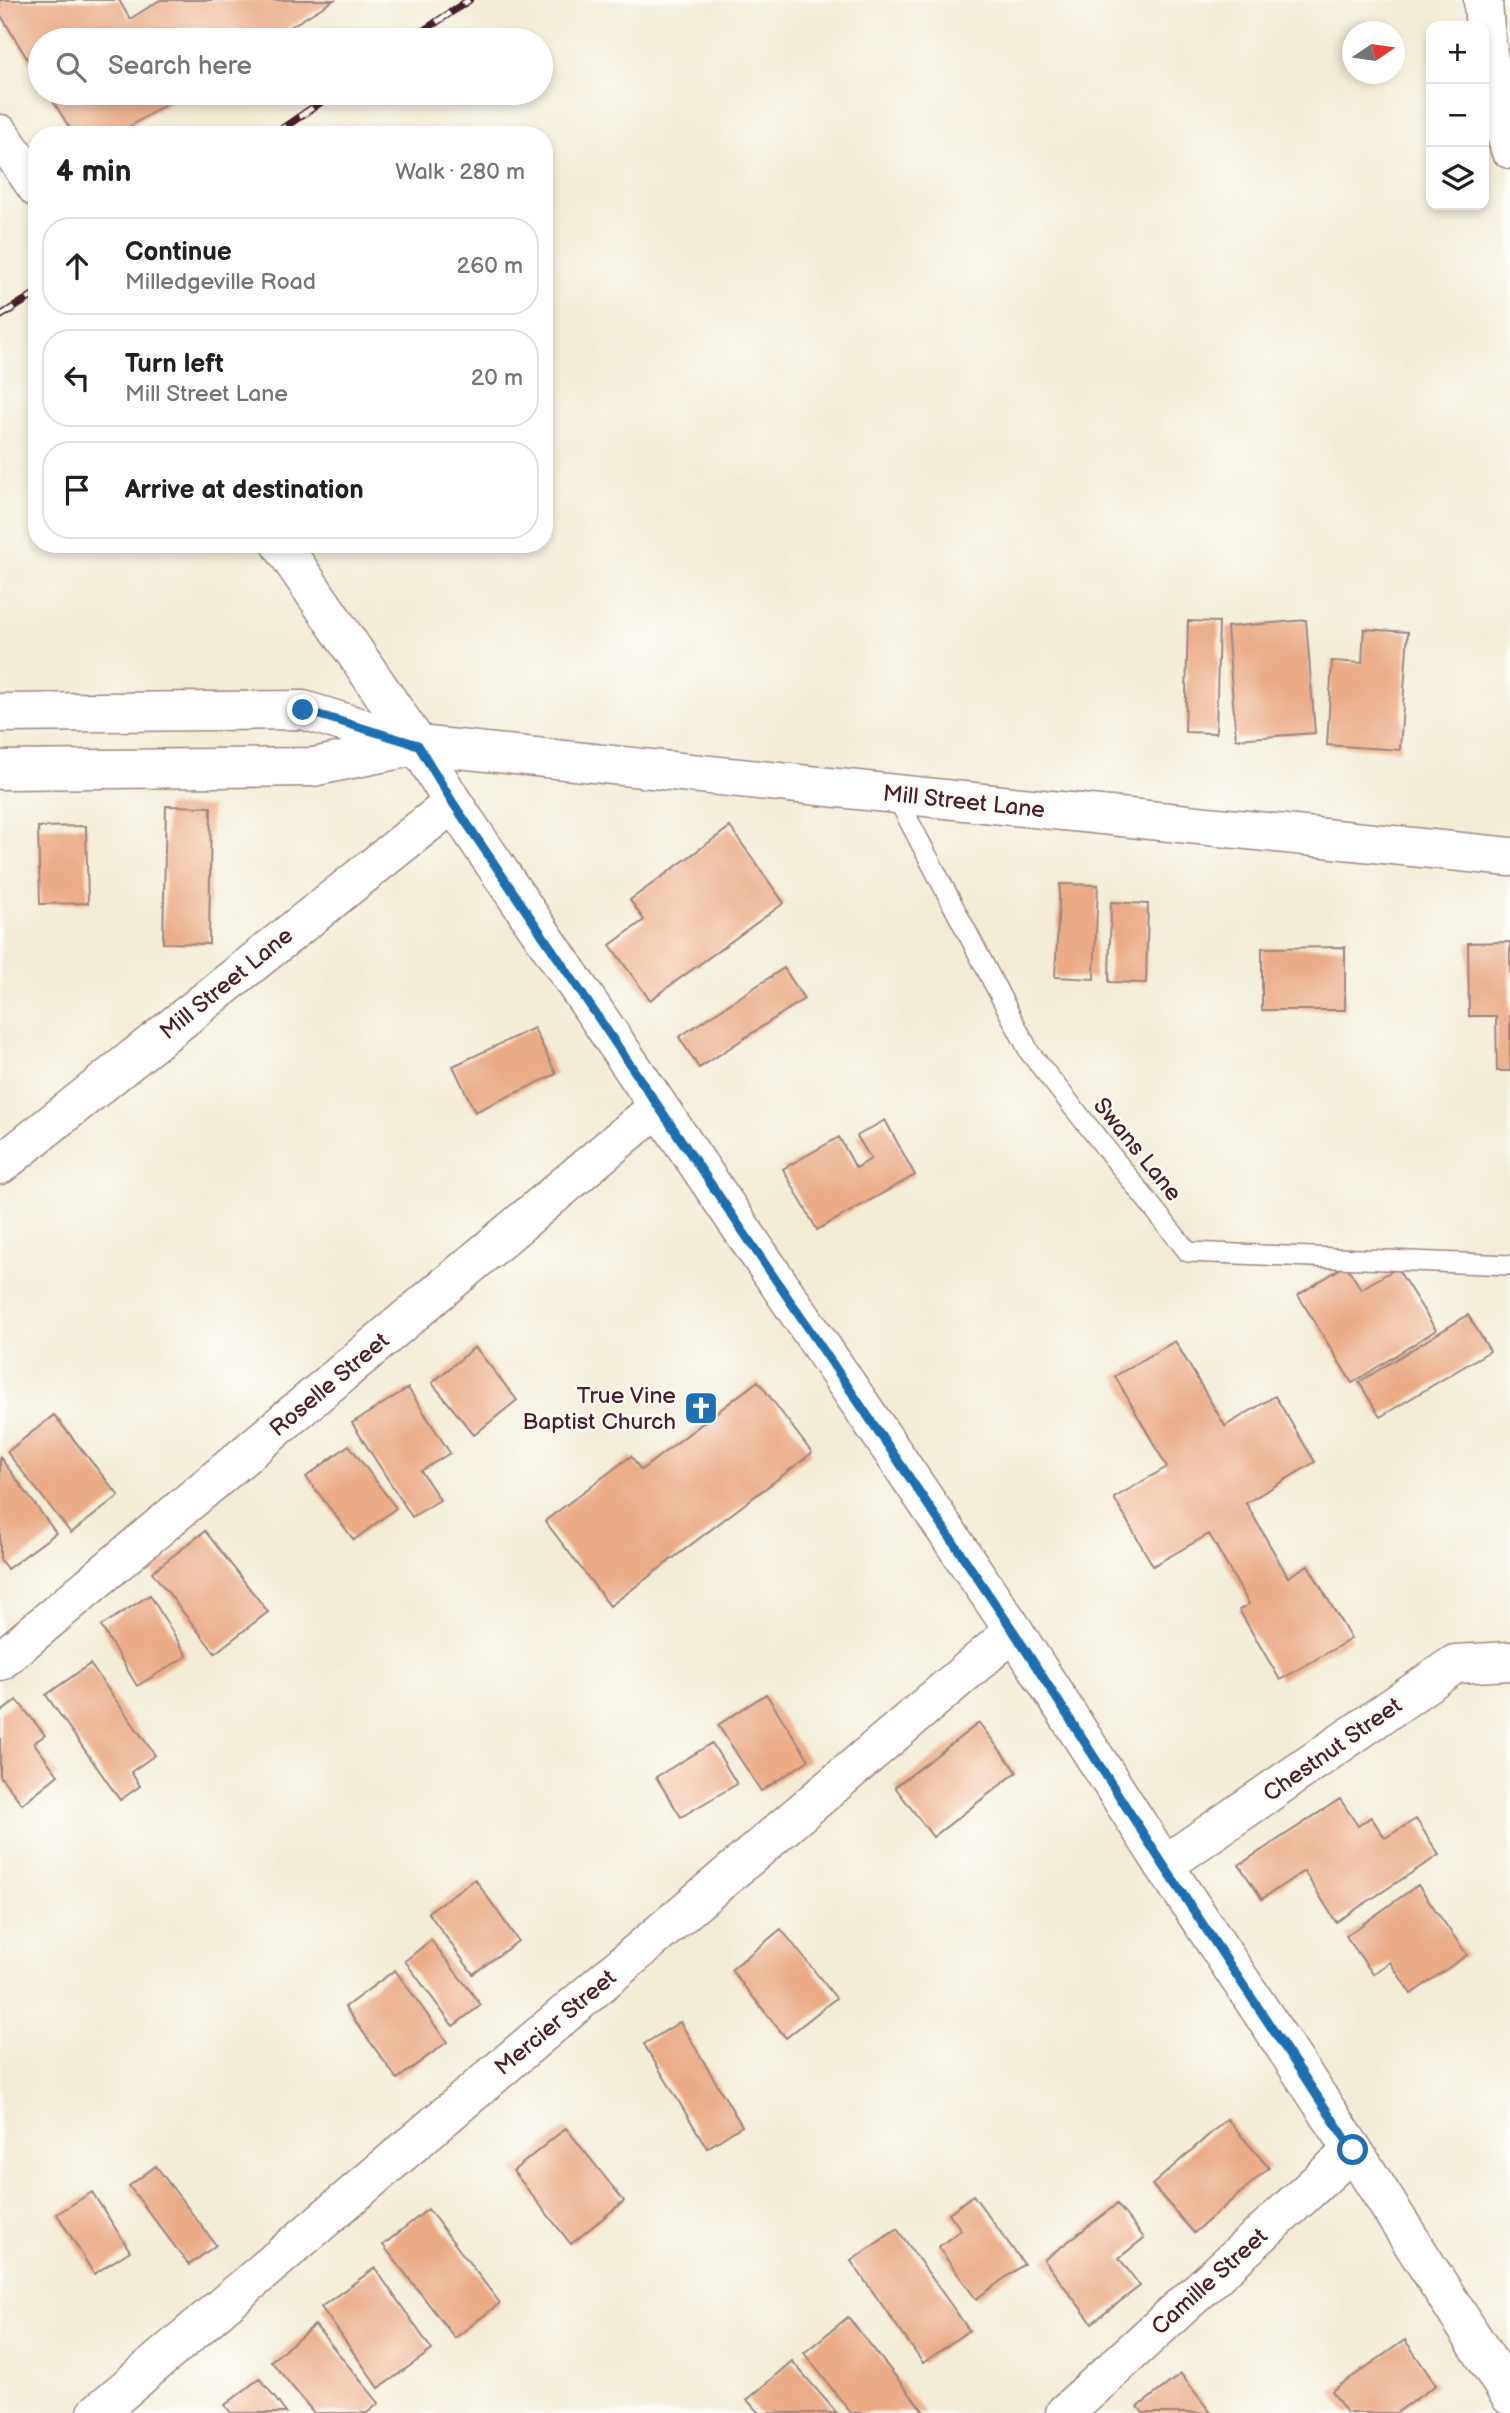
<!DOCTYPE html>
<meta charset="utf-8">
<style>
:root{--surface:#fff;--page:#f2f2f2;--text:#202124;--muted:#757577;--line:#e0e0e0}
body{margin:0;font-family:"Balsamiq Sans",sans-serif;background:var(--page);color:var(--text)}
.controls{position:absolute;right:21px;top:21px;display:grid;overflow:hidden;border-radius:14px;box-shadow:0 4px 10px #0003}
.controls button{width:63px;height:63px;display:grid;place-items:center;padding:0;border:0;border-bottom:2px solid var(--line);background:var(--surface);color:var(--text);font:35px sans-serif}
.compass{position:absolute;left:1342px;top:21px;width:63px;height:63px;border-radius:50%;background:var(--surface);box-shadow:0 4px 10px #0003;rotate:77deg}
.stop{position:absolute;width:21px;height:21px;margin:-16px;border:5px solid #1f6fb2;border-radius:50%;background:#fff}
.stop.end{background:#1f6fb2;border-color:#fff;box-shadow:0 2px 7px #0008}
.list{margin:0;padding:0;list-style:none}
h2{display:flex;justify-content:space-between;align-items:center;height:91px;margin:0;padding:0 28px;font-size:30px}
h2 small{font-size:23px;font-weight:400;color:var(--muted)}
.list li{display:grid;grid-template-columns:46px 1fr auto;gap:21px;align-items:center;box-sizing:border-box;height:98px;margin:0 14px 14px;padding:0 14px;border:2px solid var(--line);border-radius:28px}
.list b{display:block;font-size:26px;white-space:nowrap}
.list p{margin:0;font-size:23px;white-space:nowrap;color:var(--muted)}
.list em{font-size:23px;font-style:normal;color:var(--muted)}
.icon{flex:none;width:38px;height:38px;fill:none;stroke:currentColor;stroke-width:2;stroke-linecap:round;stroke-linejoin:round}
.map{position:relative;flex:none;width:1510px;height:2413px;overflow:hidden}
.search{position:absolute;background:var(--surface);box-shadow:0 4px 10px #0003;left:28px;top:28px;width:525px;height:77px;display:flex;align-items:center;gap:18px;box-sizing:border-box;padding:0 24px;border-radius:38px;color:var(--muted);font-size:26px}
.panel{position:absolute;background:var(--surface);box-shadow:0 4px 10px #0003;left:28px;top:126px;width:525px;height:427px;border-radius:28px}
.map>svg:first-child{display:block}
.building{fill:#ebab85}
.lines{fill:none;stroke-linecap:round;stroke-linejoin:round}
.lane-casing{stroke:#9e8681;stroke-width:22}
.street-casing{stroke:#9e8681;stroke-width:41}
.secondary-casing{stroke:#9e8681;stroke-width:41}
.lane{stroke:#fff;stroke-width:19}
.street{stroke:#fff;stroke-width:38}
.secondary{stroke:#fff;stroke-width:38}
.rail-casing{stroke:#4a1f2b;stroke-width:8}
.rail{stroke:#fdfcf7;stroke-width:5;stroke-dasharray:16;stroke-linecap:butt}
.route{stroke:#1f6fb2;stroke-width:9}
.labels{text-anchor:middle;stroke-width:5;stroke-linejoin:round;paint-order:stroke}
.street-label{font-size:23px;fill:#4a1f2b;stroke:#fdfcf7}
.poi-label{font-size:23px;fill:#4a1f2b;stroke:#fdfcf7;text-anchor:end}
</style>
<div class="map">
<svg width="1510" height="2413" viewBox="0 0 1510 2413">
<rect width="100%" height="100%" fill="#fdfcf7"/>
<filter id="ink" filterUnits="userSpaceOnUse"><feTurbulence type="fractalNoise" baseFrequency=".0143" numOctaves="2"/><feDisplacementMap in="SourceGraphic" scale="14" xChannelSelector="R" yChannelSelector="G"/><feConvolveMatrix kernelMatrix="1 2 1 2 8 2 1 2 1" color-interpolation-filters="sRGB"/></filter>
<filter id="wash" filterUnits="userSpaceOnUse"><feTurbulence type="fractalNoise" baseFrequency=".00686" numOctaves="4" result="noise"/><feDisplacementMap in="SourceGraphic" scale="28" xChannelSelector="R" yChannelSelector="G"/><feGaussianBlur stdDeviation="1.57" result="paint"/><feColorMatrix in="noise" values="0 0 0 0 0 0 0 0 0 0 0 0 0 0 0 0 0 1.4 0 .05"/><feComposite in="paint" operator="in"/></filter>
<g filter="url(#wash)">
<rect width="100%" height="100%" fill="#f3ecd7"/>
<g id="blocks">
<path class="building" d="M0,0H119L130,19L160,0H334L269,40H40V80L0,14Z
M48,93H184L116,135H74Z
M1306,620L1315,733L1236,739L1227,627Z
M1188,621L1219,622L1216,733L1185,732Z
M1364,629L1408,632L1400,750L1327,745L1332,661L1362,663Z
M166,806L211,807L209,944L163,943Z
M86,826L88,903L40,904L38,827Z
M730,827L784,903L650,1000L610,945L644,920L630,900Z
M1060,884L1098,885L1094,979L1055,977Z
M1111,902L1148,904L1146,983L1109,982Z
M1510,942V1071H1497L1496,1016H1469L1468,943Z
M1345,947V1010H1262V948Z
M784,968L804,999L699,1068L679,1037Z
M534,1028L556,1074L475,1112L453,1066Z
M885,1120L915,1175L817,1230L783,1169L839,1137L856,1168L871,1159L857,1136Z
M1346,1265L1361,1289L1397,1268L1436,1330L1352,1383L1298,1295Z
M1468,1315L1490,1351L1380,1417L1359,1382Z
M1175,1341L1225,1426L1275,1396L1315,1462L1246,1503L1288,1577L1308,1565L1351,1639L1280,1680L1239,1610L1249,1604L1209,1534L1153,1566L1114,1498L1167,1467L1115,1376Z
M475,1347L517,1400L474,1435L432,1383Z
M758,1381L812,1453L610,1606L545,1521L631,1456L641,1470Z
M408,1388L450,1453L421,1471L440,1500L412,1517L352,1423Z
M54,1415L119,1496L71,1533L7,1452Z
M349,1445L396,1508L354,1540L306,1477Z
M0,1457L56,1533L7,1569L0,1559Z
M205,1531L268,1612L215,1653L152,1572Z
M150,1595L187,1656L137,1686L101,1626Z
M90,1664L155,1755L131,1772L140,1786L120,1800L46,1695Z
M766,1694L809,1760L761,1791L718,1725Z
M17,1700L45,1735L34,1743L58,1775L22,1804L0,1776V1713Z
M979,1723L1017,1772L933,1837L895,1787Z
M712,1743L737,1784L681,1817L656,1777Z
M1340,1799L1358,1826L1371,1817L1385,1838L1416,1819L1439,1855L1336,1922L1304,1871L1262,1899L1239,1865Z
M475,1879L518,1941L473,1974L428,1912Z
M1418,1885L1467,1955L1411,1994L1390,1962L1373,1974L1346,1936Z
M781,1929L836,1998L786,2038L731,1970Z
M431,1940L481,2005L453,2026L405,1961Z
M395,1970L447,2042L397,2079L345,2007Z
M680,2022L742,2126L707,2148L644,2044Z
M1227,2119L1269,2168L1194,2233L1152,2185Z
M566,2128L624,2201L571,2244L513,2171Z
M156,2166L216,2245L189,2265L129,2186Z
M92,2192L130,2251L94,2274L57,2214Z
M973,2195L1024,2264L976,2299L938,2247L961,2230L949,2213Z
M1117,2204L1144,2238L1119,2258L1140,2286L1092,2323L1044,2260Z
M428,2209L500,2303L455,2338L383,2245Z
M897,2229L969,2330L923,2363L851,2261Z
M375,2268L432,2350L379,2388L321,2307Z
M848,2317L925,2413H851L804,2353Z
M315,2325L379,2403L367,2413H314L271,2361Z
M1405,2340L1436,2385L1396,2413H1347L1332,2391Z
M792,2361L837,2413H759L747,2400Z
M1181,2374L1211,2413H1143L1138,2407Z
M260,2378L286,2413H231L225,2405Z"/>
</g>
</g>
<g filter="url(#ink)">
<use href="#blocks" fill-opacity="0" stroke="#9e8681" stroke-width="2"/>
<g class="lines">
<g class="lane-casing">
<path id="lane" d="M895,794L1030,1053L1188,1252L1510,1265"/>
</g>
<g class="street-casing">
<path id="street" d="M1483,0C1485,52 1495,100 1510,149
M0,713L303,710L418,745L1510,857
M0,770L313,767L416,746
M0,1165L453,803
M0,1661L658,1107
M1164,1865L1455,1664L1510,1661
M97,2413L1014,1631
M1065,2413L1353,2150"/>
</g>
<g class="secondary-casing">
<path id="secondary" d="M0,134L37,188
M281,544L418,745L453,803L1014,1631L1164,1865L1353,2150L1510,2396"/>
</g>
<use href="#lane" class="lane"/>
<use href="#street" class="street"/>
<use href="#secondary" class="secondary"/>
<g class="rail-casing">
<path id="rail" d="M410,40L469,0
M273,135L334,93
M0,316L37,293"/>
</g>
<use href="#rail" class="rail"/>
</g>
</g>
<g class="lines" filter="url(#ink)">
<path class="route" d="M303,710L418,745L453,803L1014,1632L1164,1866L1353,2150"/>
</g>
<defs>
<g id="church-square" transform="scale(1.75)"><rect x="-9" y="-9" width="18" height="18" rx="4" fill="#1f6fb2" stroke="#fdfcf7"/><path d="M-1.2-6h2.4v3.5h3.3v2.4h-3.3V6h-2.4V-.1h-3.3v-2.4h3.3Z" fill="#fff"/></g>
</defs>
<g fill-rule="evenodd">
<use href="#church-square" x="701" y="1408"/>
</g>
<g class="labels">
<g class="street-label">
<text transform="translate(964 801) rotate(6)" y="8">Mill Street Lane</text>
<text transform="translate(226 983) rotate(-39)" y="8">Mill Street Lane</text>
<text transform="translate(1138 1149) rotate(51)" y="8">Swans Lane</text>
<text transform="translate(329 1384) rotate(-40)" y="8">Roselle Street</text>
<text transform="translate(1332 1749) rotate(-35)" y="8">Chestnut Street</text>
<text transform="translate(555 2022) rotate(-40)" y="8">Mercier Street</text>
<text transform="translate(1209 2281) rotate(-42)" y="8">Camille Street</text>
</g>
<g class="poi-label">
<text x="676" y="1403">True Vine<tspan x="676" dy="26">Baptist Church</tspan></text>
</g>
</g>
</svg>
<div class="controls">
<button>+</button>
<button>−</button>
<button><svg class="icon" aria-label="layers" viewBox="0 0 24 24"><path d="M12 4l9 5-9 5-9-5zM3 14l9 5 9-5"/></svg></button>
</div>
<svg class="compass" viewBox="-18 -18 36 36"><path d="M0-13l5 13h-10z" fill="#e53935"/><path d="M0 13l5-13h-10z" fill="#757577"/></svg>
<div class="stop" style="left:1353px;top:2150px"></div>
<div class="stop end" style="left:303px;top:710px"></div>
<div class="search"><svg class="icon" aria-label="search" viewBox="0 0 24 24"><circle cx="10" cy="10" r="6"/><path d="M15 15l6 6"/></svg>Search here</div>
<section class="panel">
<h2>4 min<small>Walk · 280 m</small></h2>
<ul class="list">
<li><svg class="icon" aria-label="ahead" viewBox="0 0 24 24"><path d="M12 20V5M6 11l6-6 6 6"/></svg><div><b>Continue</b><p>Milledgeville Road</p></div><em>260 m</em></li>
<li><svg class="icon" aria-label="left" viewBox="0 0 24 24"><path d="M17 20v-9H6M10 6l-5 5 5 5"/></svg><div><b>Turn left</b><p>Mill Street Lane</p></div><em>20 m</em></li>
<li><svg class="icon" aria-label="arrive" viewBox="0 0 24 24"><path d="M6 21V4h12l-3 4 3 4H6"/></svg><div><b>Arrive at destination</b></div></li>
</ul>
</section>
</div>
